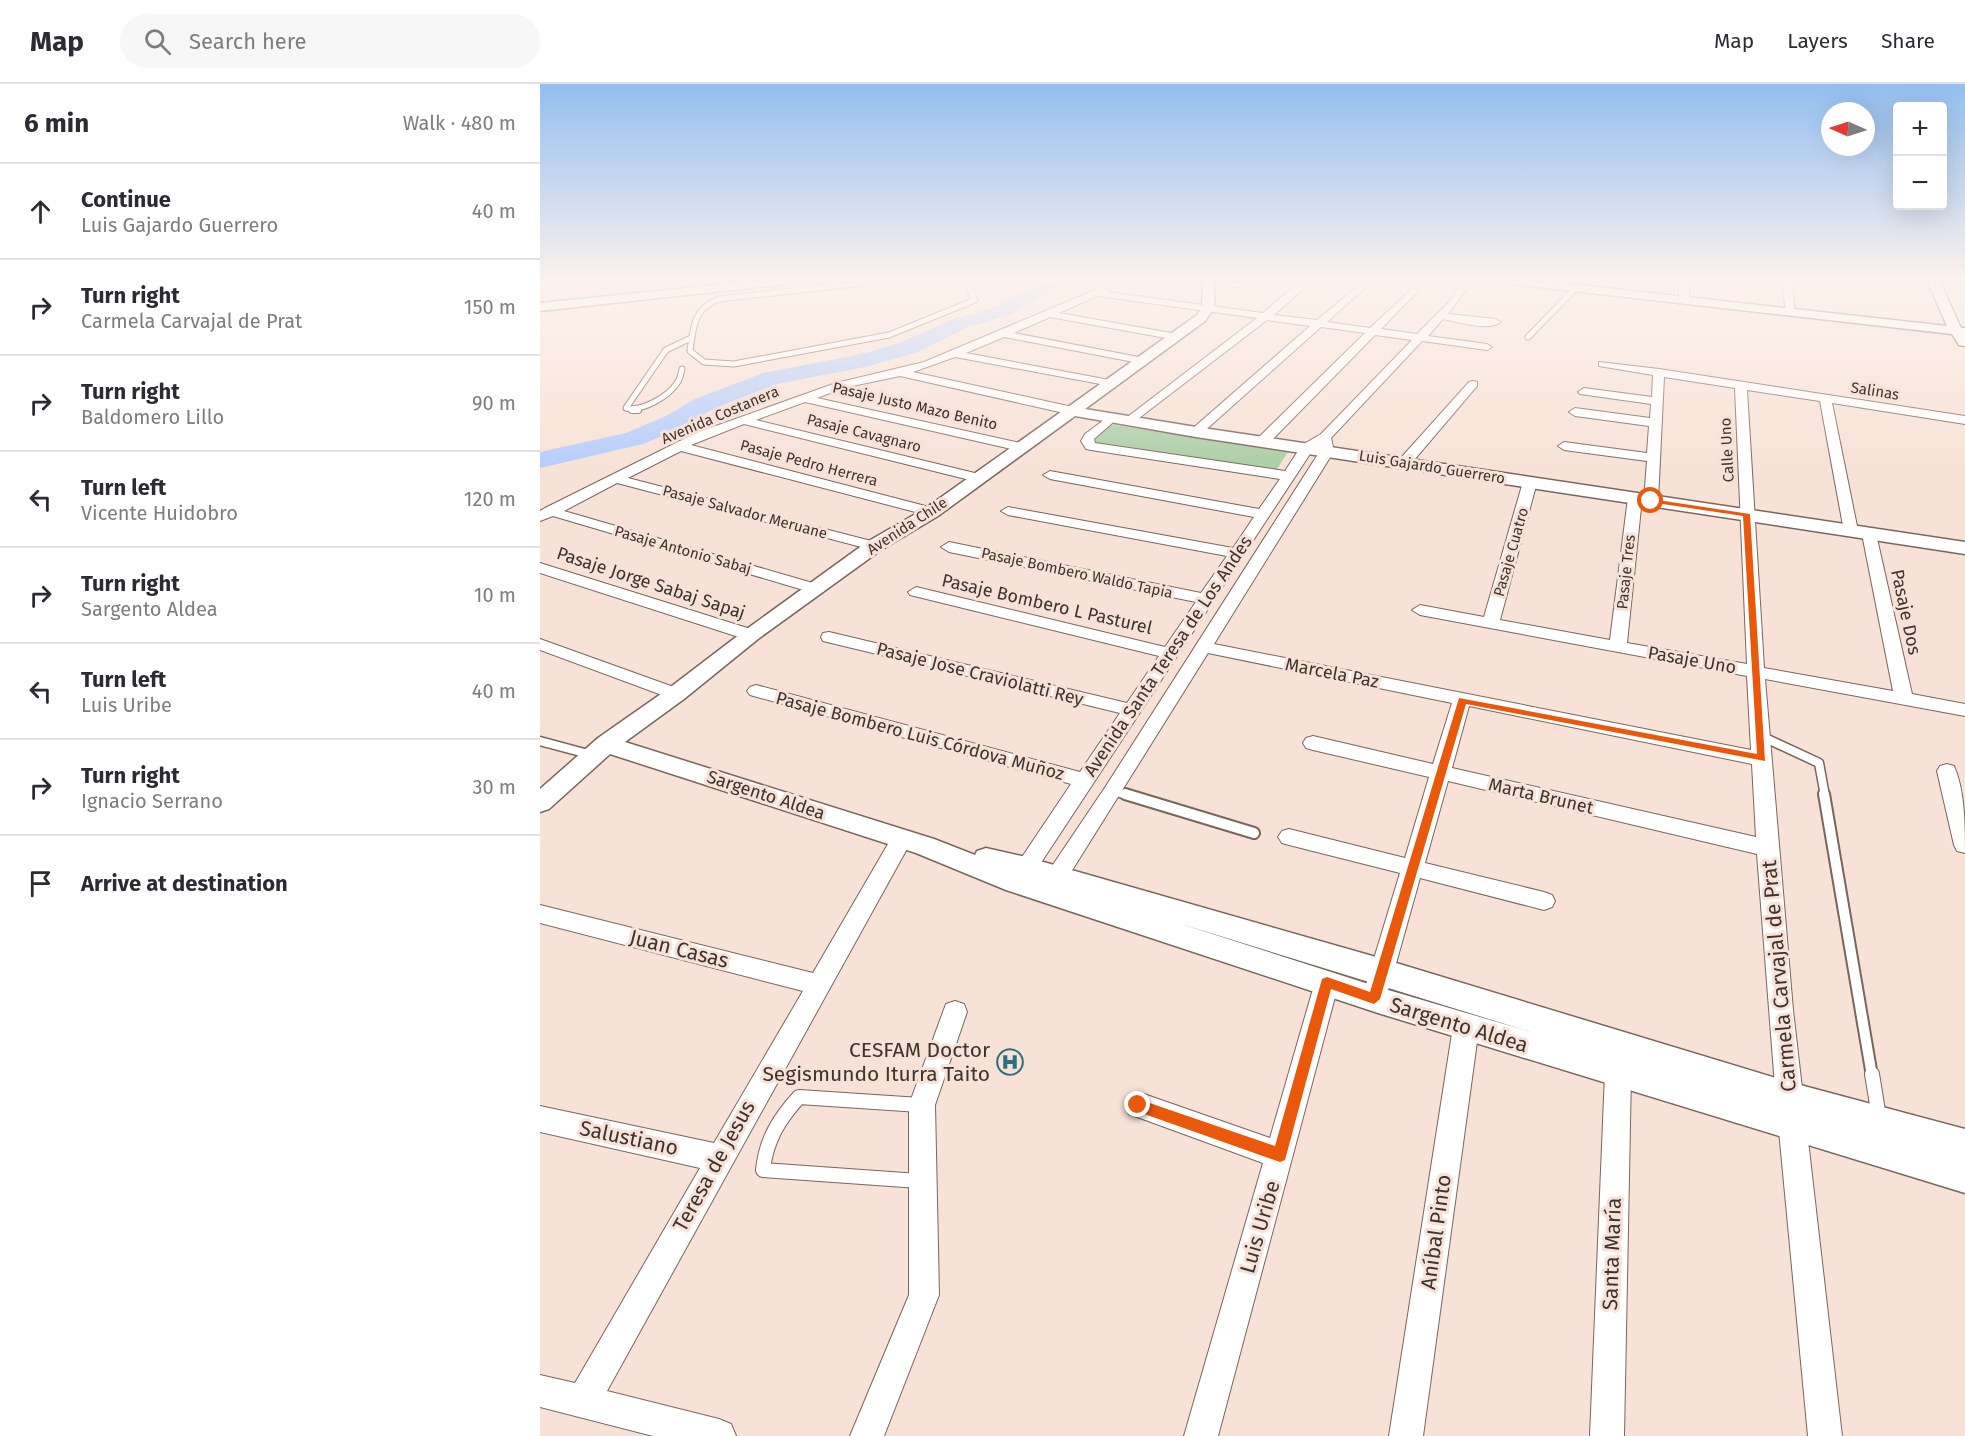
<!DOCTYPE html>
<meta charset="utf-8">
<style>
:root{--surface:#fff;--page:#f7f7f7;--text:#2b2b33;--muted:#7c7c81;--line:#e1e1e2}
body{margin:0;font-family:"Fira Sans",sans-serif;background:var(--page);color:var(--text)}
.controls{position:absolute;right:18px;top:18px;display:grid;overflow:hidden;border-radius:6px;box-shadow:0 6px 24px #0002}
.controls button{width:54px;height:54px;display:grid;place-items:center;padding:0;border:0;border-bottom:2px solid var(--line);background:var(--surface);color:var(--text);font:30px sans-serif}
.compass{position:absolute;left:1281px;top:18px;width:54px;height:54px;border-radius:50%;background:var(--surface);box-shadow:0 6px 24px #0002;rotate:273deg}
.stop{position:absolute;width:18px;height:18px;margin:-14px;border:4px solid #ea580c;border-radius:50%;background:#fff}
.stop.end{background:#ea580c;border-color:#fff;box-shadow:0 2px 6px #0008}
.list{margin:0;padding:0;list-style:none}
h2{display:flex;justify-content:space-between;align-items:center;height:78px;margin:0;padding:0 24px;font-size:26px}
h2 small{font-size:20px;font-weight:400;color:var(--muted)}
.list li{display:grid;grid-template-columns:39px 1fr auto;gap:18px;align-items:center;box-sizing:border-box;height:96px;padding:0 24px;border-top:2px solid var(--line)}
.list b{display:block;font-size:22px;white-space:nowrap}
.list p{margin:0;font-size:20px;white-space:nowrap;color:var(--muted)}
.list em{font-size:20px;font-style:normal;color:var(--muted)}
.icon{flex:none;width:33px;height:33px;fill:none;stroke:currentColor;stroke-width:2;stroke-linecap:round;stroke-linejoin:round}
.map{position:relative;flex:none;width:1425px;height:1352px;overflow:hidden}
header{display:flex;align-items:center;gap:36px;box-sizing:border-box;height:84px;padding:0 30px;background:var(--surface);border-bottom:2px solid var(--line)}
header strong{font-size:28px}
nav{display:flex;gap:33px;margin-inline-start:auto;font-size:21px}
.search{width:420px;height:54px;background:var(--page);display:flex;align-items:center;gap:15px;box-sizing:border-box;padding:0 21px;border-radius:33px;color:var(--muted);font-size:22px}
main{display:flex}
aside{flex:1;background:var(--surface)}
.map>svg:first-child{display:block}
.green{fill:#aacfa5}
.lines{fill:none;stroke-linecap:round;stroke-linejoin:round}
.river{fill:#b5cdfd;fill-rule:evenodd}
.service-far4-casing{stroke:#79665c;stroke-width:7}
.service-far3-casing{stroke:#79665c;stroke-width:8}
.service-far2-casing{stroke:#79665c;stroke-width:11}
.service-far1-casing{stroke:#79665c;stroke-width:14}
.service-casing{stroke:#79665c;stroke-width:16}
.minor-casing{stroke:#79665c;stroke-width:2}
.tertiary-casing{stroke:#79665c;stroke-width:3}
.service-far4{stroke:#fff;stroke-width:5}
.service-far3{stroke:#fff;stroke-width:6}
.service-far2{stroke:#fff;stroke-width:8}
.service-far1{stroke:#fff;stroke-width:10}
.service{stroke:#fff;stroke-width:14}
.minor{fill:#fff;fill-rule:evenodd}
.tertiary{fill:#fff;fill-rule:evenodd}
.route{fill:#ea580c}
.labels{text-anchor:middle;stroke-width:6;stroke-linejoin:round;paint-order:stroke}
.far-street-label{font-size:15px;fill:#3d3430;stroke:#f8e2d7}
.street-label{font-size:18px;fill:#3d3430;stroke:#f8e2d7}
.near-street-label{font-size:21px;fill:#3d3430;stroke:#f8e2d7}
.near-poi-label{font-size:21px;fill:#3d3430;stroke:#f8e2d7;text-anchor:end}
</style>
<header>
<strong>Map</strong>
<div class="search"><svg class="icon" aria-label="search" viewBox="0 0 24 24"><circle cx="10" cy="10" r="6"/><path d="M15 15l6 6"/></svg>Search here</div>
<nav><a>Map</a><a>Layers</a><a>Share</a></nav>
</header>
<main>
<aside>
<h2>6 min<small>Walk · 480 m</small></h2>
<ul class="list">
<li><svg class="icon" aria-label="ahead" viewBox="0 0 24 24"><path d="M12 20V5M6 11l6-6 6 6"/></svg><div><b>Continue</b><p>Luis Gajardo Guerrero</p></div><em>40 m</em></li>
<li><svg class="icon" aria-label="right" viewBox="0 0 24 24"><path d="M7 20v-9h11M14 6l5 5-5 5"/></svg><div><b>Turn right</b><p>Carmela Carvajal de Prat</p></div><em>150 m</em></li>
<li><svg class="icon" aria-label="right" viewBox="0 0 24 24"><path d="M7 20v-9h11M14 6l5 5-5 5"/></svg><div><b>Turn right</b><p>Baldomero Lillo</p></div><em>90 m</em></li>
<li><svg class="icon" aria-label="left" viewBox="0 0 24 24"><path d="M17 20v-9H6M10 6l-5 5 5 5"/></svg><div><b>Turn left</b><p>Vicente Huidobro</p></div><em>120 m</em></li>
<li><svg class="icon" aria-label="right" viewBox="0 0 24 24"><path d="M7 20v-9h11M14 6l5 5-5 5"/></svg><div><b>Turn right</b><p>Sargento Aldea</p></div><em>10 m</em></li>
<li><svg class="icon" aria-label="left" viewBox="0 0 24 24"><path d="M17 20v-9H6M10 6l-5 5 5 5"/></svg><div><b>Turn left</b><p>Luis Uribe</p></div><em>40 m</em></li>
<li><svg class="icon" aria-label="right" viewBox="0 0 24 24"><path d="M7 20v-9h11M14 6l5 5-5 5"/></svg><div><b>Turn right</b><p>Ignacio Serrano</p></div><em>30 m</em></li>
<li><svg class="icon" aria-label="arrive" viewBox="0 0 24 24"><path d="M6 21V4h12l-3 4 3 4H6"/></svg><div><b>Arrive at destination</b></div></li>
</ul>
</aside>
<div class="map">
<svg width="1425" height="1352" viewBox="0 0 1425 1352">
<rect width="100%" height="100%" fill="#f8e2d7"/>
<path class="green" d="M568,340L748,368L735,388L553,362L551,356Z"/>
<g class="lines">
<path class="river" d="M504,196H527L525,200L469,231L428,243L375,269L325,283L237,300L173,325L142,343L103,360L0,384V368L86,349L124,333L155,315L223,289L322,270L359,259L414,235L455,223Z"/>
<g class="service-far4-casing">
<path id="service-far4" d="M350,196L179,215C154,224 153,243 150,267L164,278L194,280L349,251L435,216L425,196
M988,253L1036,204
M142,285C141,289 140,296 137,299C129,312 102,328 86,324L126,266L151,254"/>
</g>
<g class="service-far3-casing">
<path id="service-far3" d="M92,326H98"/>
</g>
<g class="service-far2-casing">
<path id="service-far2" d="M1221,652L1279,679L1285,712
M0,657L52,671
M573,707L590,712"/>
</g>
<g class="service-far1-casing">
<path id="service-far1" d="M585,710L714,749
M1284,710L1332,992"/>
</g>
<g class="service-casing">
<path id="service" d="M1332,990L1339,1033
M379,1097L223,1086C226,1056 239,1035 259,1013L380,1021"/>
</g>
<g class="minor-casing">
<path id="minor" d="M572,196H583L567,208L723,229L762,196H773L734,231L777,236L823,198L826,199V203L787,238L830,244L873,204L878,207L876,209L841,245L877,250L910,217L917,205L920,204L925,207L908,230L956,235L961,238C948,248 919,238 903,235L888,252L947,260L952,263L947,266L882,257L791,354L794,367L674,560L1211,666L1207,592L880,531L872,526L880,521L944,533L983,398L990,394L997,398L960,536L1070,556L1088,414L1095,410L1102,414L1087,559L1207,580L1195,304L1124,293L1118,417L1111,421L1104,417L1107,377L1024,366L1018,362L1024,358L1107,369L1109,342L1035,332L1029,328L1035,324L1110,334L1111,320L1040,310L1038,308L1044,304L1112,313L1113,291L1059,282V278L1119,285L1425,332V340L1292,319L1318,447L1311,451L1304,447L1280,317L1207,306L1224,584L1353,607L1322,450L1329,446L1336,450L1372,610L1425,620V632L1225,595L1253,926L1302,1352H1268L1236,1015L1217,770L908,697L885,779L1004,808L1012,811L1015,817L1012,823L1004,826L880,794L850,901L847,908L838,911L829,908L826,901L860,789L749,761L742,759L738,753L742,747L749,745L865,774L889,693L773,666L766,664L763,659L766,654L773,652L893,680L912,619L668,569L516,812L508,815L500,812L497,806L500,800L566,702L780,367V362L772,367L485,803L477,806L469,803L466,797L531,700L210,611L207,607L210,603L216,601L540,688L580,629L283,557L281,553L283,549L289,548L587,619L619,572L370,511L368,508L376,503L625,563L656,518L409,468L401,463L409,458L661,509L687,472L468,431L461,427L468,423L693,464L714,433L510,395L503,391L510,387L719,425L740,395L551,366L546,365L541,357L545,350L572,330L578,334L554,355L555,359L745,387L762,361L781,350L872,256L835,251L728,360H718L717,357L718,354L825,249L781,243L660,351H652L650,348L652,345L770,242L727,236L590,341L584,337L586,334L717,234L557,212L519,229L637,250L642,253L637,256L510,233L474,249L604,274L610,277L604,280L464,253L426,269L575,297L577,299L571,302L415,273L373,288L537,324V330L533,331L360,292L303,304L277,314L485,360L486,363L485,366L480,367L265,318L216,336L443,391L445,394L443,397L438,398L204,340L151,361L397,425L399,428L397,431H387L141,367L88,394L339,459L342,462L339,465H329L77,399L24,427L283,502L285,505L283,508L277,510L13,432L0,437V427L5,424L156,349L296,299L384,278L562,203ZM929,622L1212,680L1216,753L912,684Z
M666,196H688L705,201L700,204Z
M1146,196H1159L1149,201V217L1144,220L1139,217V200Z
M1242,196H1252L1255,231L1246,229Z
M933,297L937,298V302L869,382H859L857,379L859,376L929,298Z
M0,479L217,547L219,551L217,555H205L0,489Z
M0,555L142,606L145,610L142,614H130L0,566Z
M1407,680L1414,682C1425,707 1425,741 1425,769L1417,767L1414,761L1397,687L1400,682Z
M362,746L369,748L373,754L67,1307L179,1335L191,1340L196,1352H113L0,1323V1291L35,1299L160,1084L0,1048V1022L174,1059L263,907L0,839V821L273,889L355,748Z
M787,888L796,891L799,898L678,1352H644L723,1079L589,1030L585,1021L589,1012L598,1008L730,1054L775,898L778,891Z
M415,917L424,920L427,928L395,1021L399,1211L344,1352H310L369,1211V1021L403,928L406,920Z
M926,932L935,935L939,943L883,1352H849L913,943L917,935Z
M1078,977L1087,980L1091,989L1084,1352H1050L1065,989L1069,980Z"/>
</g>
<g class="tertiary-casing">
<path id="tertiary" d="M223,196H263L257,199L0,227V219Z
M663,196H675L674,224L665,237L545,325L656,343L1425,458V470L656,353L535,332L398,432L341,466L218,555L144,615L85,658L394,755L435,771L437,767L446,764L486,773L843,875L1249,998L1425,1045V1109L838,929L466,806L376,769L70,670L9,725L0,728V705L58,654L128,605L204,547L327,458L386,424L657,231L662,224ZM638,839L991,948L838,903Z
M956,196H994L1407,242L1387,196H1399L1421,244H1425V262L1419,261L1412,250L962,199Z"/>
</g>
<use href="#service-far4" class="service-far4"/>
<use href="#service-far3" class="service-far3"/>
<use href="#service-far2" class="service-far2"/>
<use href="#service-far1" class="service-far1"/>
<use href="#service" class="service"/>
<use href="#minor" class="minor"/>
<use href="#tertiary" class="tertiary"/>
</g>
<linearGradient id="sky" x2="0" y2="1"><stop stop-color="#93bef0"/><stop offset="0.51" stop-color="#fcf2ed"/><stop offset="1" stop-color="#fcf2ed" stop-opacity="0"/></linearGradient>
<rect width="1425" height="385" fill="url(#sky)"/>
<path class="route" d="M1111,415L1210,430L1225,677L926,620L840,915L834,920L791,905L745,1076L740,1078L593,1026L591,1021L593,1017L598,1015L735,1062L782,895L787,893L830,908L919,614L1217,670L1203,432L1109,418Z"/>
<defs>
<g id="hospital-ring" transform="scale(1.35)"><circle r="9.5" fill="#f8e2d7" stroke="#2a707e" stroke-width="1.5"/><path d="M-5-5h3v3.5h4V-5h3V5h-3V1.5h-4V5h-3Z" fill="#2a707e"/></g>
</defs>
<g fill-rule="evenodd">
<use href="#hospital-ring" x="470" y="978"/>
</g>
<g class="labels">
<g class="far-street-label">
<text transform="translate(1335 307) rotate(9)" y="5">Salinas</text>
<text transform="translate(375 322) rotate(13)" y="5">Pasaje Justo Mazo Benito</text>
<text transform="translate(180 331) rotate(-23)" y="5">Avenida Costanera</text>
<text transform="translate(324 349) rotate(14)" y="5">Pasaje Cavagnaro</text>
<text transform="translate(1187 366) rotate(-93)" y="5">Calle Uno</text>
<text transform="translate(269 379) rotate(15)" y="5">Pasaje Pedro Herrera</text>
<text transform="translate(892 383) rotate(9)" y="5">Luis Gajardo Guerrero</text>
<text transform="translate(205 428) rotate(15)" y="5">Pasaje Salvador Meruane</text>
<text transform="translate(367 442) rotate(-33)" y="5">Avenida Chile</text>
<text transform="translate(143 466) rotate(16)" y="5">Pasaje Antonio Sabaj</text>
<text transform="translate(971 468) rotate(-74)" y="5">Pasaje Cuatro</text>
<text transform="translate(1086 488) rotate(-84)" y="5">Pasaje Tres</text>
<text transform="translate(537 489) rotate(12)" y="5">Pasaje Bombero Waldo Tapia</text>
</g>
<g class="street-label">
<text transform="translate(111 499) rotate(18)" y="6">Pasaje Jorge Sabaj Sapaj</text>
<text transform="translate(507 520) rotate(13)" y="6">Pasaje Bombero L Pasturel</text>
<text transform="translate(1366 528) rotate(78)" y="6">Pasaje Dos</text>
<text transform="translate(628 572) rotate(-56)" y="6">Avenida Santa Teresa de Los Andes</text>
<text transform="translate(1152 576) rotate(10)" y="6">Pasaje Uno</text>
<text transform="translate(792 589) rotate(11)" y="6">Marcela Paz</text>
<text transform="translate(440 590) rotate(14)" y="6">Pasaje Jose Craviolatti Rey</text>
<text transform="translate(380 652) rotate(15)" y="6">Pasaje Bombero Luis Córdova Muñoz</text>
<text transform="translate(226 711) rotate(18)" y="6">Sargento Aldea</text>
<text transform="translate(1001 712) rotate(13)" y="6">Marta Brunet</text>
</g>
<g class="near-street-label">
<text transform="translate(139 865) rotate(14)" y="7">Juan Casas</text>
<text transform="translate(1239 892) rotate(-95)" y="7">Carmela Carvajal de Prat</text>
<text transform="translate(919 941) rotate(17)" y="7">Sargento Aldea</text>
<text transform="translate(89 1054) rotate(12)" y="7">Salustiano</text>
<text transform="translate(174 1082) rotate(-61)" y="7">Teresa de Jesus</text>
<text transform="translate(720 1143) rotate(-74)" y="7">Luis Uribe</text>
<text transform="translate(896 1148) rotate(-82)" y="7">Aníbal Pinto</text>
<text transform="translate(1072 1170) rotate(-88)" y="7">Santa María</text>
</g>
<g class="near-poi-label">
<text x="450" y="973">CESFAM Doctor<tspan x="450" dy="24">Segismundo Iturra Taito</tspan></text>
</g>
</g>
</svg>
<div class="controls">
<button>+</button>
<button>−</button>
</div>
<svg class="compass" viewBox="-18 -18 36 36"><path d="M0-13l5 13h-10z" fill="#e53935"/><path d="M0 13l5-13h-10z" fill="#7c7c81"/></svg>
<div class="stop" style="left:1111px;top:417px"></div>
<div class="stop end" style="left:598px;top:1021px"></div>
</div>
</main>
